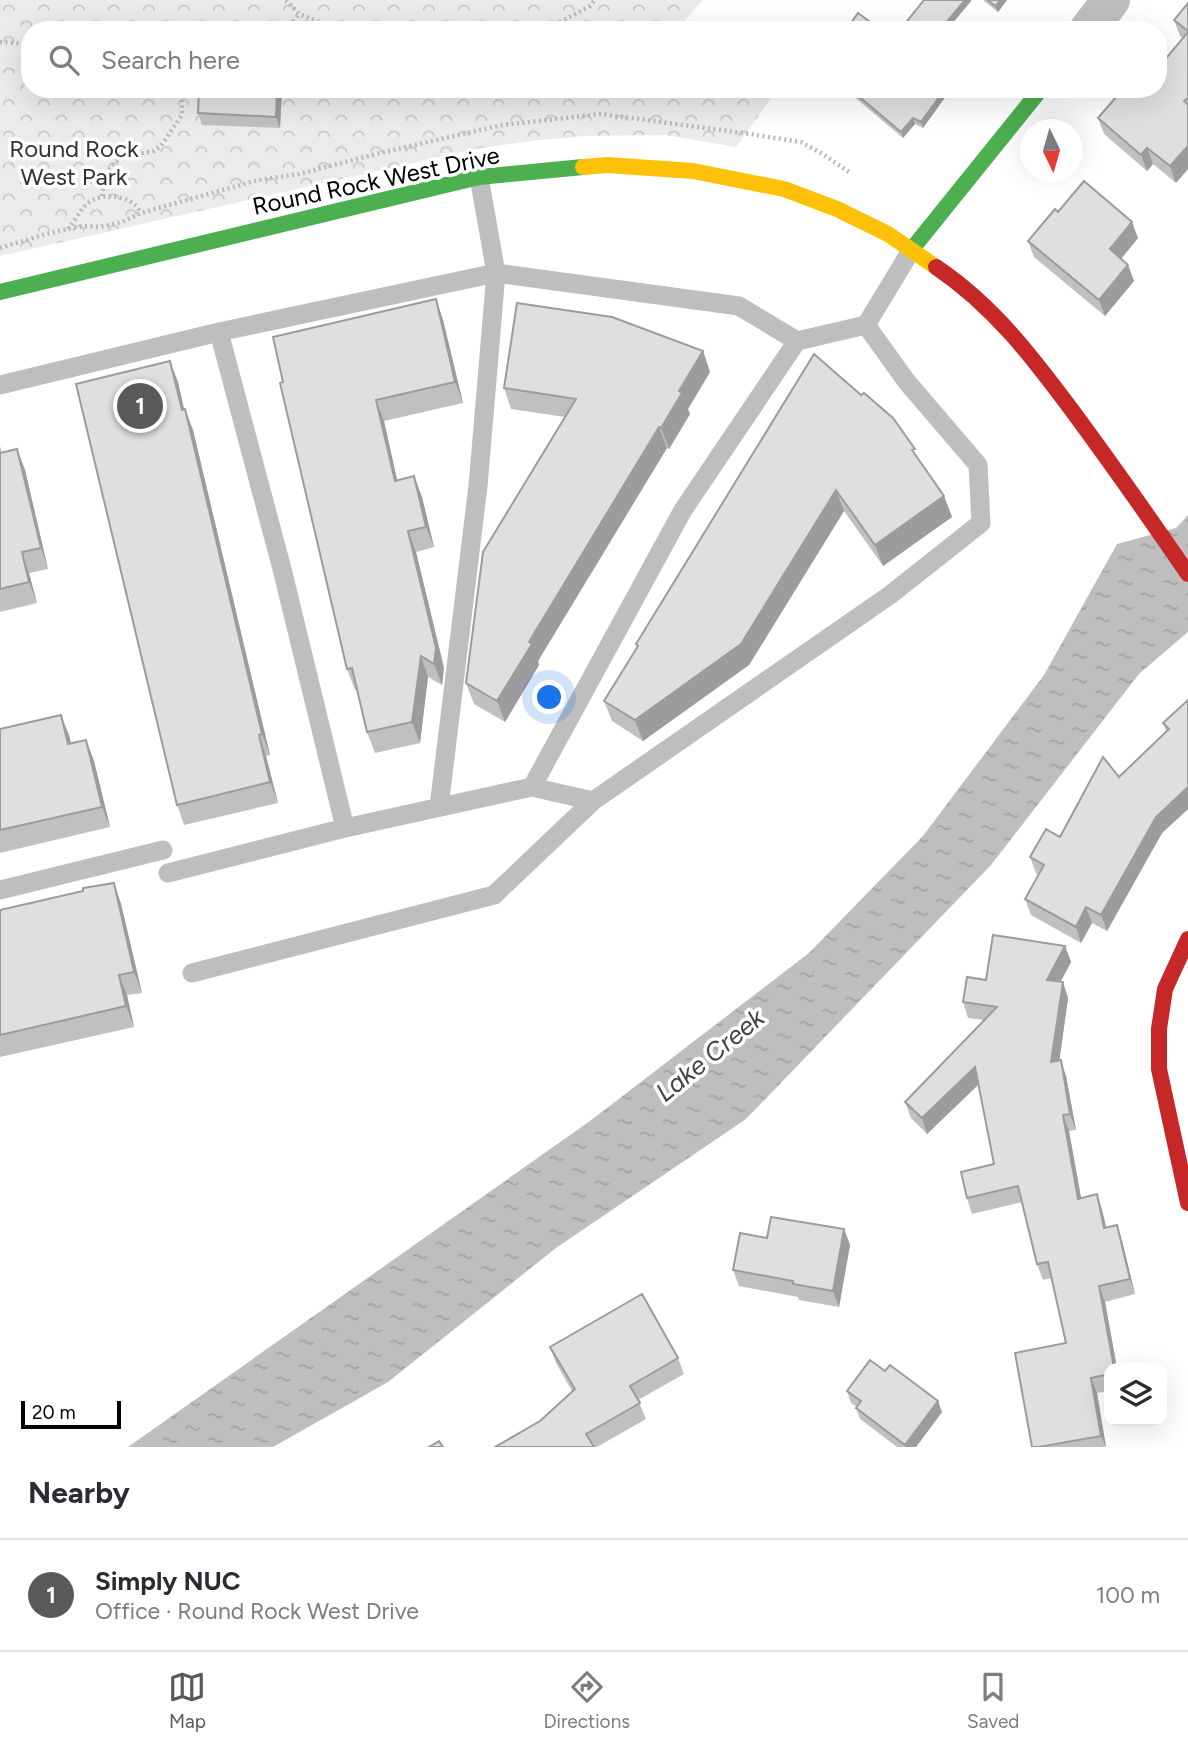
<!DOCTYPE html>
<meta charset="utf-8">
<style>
:root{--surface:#fff;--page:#f2f2f3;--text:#2b2b33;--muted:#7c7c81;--line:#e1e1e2;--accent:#595959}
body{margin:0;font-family:Figtree,sans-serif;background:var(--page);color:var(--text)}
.controls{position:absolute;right:21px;bottom:21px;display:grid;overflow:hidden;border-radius:14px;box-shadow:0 7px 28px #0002}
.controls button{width:63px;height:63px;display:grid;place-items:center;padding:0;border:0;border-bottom:2px solid var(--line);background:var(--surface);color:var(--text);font:35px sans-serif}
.compass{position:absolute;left:1020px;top:119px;width:63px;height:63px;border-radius:50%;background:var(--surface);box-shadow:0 7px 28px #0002;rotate:175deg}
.scale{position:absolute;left:21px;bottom:18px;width:100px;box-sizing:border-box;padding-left:7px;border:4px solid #000;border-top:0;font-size:19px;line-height:24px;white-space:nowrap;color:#000;-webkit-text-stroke:5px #fff;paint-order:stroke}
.you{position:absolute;left:550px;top:698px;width:24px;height:24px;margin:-18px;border:5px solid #fff;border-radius:50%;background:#1a73e8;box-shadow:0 0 0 10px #1a73e833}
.badge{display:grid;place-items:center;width:46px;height:46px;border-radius:50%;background:var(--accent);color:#fff;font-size:23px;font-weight:700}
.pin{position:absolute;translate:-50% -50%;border:4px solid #fff;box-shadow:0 2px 7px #0006}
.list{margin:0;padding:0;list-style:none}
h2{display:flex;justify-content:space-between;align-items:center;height:91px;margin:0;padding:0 28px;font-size:30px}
h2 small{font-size:23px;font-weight:400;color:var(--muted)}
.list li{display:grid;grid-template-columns:46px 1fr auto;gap:21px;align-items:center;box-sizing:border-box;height:112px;padding:0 28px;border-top:2px solid var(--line)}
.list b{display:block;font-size:26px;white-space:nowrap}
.list p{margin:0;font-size:23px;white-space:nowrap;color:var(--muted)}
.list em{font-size:23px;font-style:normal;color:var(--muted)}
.icon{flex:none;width:38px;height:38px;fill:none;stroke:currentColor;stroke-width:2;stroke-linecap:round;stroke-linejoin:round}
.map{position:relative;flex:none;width:1188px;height:1447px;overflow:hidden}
.search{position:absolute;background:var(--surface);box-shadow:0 7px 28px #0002;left:21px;right:21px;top:21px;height:77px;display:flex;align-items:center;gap:18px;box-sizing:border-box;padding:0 24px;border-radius:28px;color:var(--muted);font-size:26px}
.sheet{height:203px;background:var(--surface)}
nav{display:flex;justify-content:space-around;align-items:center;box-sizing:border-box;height:98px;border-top:2px solid var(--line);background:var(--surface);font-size:19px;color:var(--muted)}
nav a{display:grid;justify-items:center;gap:4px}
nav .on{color:var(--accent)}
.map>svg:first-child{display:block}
.park{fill:url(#park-crowns)}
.water{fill:url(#water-ripples)}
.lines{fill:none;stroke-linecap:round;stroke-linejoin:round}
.path{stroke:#b9b9b9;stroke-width:4.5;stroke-dasharray:2 3.5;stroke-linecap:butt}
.lane{stroke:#bebebe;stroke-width:19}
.street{stroke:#bebebe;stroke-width:38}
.fast{stroke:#4caf50;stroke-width:16}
.slow{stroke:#ffc107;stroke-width:16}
.jam{stroke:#c62828;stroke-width:16}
.wall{fill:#c0c0c0}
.shaded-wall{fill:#9c9c9c}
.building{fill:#dfdfdf;stroke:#9c9c9c;stroke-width:2}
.labels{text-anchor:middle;stroke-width:7;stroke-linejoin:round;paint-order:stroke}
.park-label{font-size:24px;fill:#323232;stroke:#fff}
.street-label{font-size:24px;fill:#000;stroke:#fff}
.water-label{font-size:26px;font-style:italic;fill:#434343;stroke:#fff}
</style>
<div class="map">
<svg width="1188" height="1447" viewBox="0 0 1188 1447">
<defs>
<pattern id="park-crowns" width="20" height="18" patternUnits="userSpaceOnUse" patternTransform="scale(1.75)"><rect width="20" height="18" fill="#ebebeb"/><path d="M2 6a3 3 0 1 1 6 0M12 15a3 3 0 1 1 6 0" fill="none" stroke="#c8c8c8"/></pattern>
<pattern id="water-ripples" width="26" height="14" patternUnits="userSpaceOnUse" patternTransform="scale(1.75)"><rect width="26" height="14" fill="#bebebe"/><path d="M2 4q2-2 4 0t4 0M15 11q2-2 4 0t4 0" fill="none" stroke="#a2a2a2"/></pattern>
</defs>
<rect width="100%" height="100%" fill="#fff"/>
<path class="park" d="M0,0H703L685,20L700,30H30V89H778L736,147L666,135L584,136L531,141L475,149L0,256Z"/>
<path class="water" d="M1188,515V632L1139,674L991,865L746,1119L556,1248L388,1382L273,1447H128L590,1121L809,953L923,836L1044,675L1117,544L1176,528Z"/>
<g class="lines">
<path class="path" d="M286,0L299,14L339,30
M286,30L299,14
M545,30L590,6L595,0
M0,42L30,44
M102,196L105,177L111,167L121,157L154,151L161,146L182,115L181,89
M68,229C74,222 79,212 85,206C97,193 120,194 134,204C137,206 139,210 141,213
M0,248L46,234L68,229L82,226L99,227L122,222L141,213L258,180L299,174L380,153L502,125L601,114L743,133L801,142L821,153L849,172"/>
<path class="lane" d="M797,341L739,306L496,273L219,332L282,569L345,828L532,787L683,510L797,341L866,325L912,249
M0,385L219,332
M532,787L593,801L890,595L981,523L978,465L907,382L866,325
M439,807L478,486L496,273L479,177
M168,873L345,828
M0,890L163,850
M192,973L494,895L593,801"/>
<path class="street" d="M1088,30L1111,0"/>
<path class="fast" d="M912,249L1041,89
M0,292L479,177L583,167"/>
<path class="slow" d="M583,167L607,165L693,171L784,189L837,209L888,234L936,267"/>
<path class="jam" d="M936,267C994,306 1033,358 1074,413C1113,466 1151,520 1188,574
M1188,939L1165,989L1159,1029V1069L1188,1203"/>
</g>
<path class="wall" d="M983,0H1007L998,12Z
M1188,3V169L1176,183L1153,164L1147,171L1104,134L1098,118L1158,89L1183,38L1180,36L1174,20Z
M282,89L280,128L202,125L198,113Z
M845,89H951L923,128L915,124L903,138Z
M1058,212L1138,238L1121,259L1128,265L1134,281L1105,316L1034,257L1028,241Z
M436,299L443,320L463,403L384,421L397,480L414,476L422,497L434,547L416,552L444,668L442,685L428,677L420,743L375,753L367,732L357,690H355L347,669L283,382Z
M703,351L710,372L688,409L690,414L669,449L667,448L538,661L539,665L505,722L474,704L466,683L565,417L511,409L504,388Z
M814,354L919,460L944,496L952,517L883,566L844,511L749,665L643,741L612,721L604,701L637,648L636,644Z
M178,382L184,410L193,430L270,755L266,756L278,803L184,825L177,805Z
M0,446L2,453L17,449L25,470L48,569L29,573L37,603L0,612Z
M1188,700V809L1162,833L1107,931L1092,923L1081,943L1031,915L1025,899L1039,875L1036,873L1030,857L1060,837L1119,777L1166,731L1163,723Z
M0,729L69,735L71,743L86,740L94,761L110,827L0,853Z
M114,883L121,904L142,993L127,995L134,1027L0,1057V910Z
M1065,946L1071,962L1060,982L1068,998L1059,1061L1066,1076L1076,1130L1069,1131L1081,1198L1097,1194L1102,1210L1106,1227L1122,1241L1135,1294L1105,1302L1117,1368H1109V1391L1097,1393L1106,1447H1032L1066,1343L1052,1278L1043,1280L1037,1264L1022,1202L972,1214L967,1198L994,1164L978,1085L927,1134L911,1118L905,1102L984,1020L968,1018L963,1002L986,980Z
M844,1229L850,1245L839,1307L799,1300L798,1297L739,1286L733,1270L767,1238Z
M550,1347L678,1358L684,1374L638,1400L646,1419L597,1447H495L540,1421L572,1391L556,1363Z
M847,1391L942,1412L916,1447H897L860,1419L856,1408L857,1407L851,1403Z"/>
<path class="shaded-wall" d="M965,0H972L947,30H940Z
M1001,0H1007L998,12L995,6Z
M277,89H282L280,128L276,117Z
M945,89H951L923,128L921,122Z
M913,118L915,124L903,138L901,132Z
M1188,146V169L1176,183L1170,166Z
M1147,148L1153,164L1147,171L1141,155Z
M1132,222L1138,238L1116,265L1110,249Z
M1128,265L1134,281L1105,316L1099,300Z
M436,299L443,320L463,403L455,382Z
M703,351L710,372L688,409L690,414L669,449L661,428L679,391Z
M170,361L178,382L189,431L182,410Z
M376,400L384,421L402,502L395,481Z
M185,409L193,430L270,755L262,734Z
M659,427L667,448L538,661L539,665L505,722L497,701L529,642Z
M17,449L25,470L48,569L41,548Z
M414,476L422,497L434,547L426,527Z
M836,490L844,511L749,665L643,741L635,720Z
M944,496L952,517L883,566L875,545Z
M408,531L416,552L444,668L442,685L434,664Z
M22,552L29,573L37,603L29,582Z
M421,656L428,677L420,743L412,722Z
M61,715L69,735L76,765L68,744Z
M259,735L266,756L278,803L270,782Z
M86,740L94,761L110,827L102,807Z
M1188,787V809L1162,833L1107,931L1101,915L1156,817Z
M114,883L121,904L142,993L134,972Z
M1086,907L1092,923L1081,943L1076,927Z
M1065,946L1071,962L1053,996L1047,980Z
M119,975L127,995L134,1027L126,1006Z
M1063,982L1068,998L1057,1078L1051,1062Z
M1061,1060L1066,1076L1076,1130L1070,1114Z
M975,1067L981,1082L927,1134L922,1118Z
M1063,1115L1069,1131L1084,1214L1078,1199Z
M1097,1194L1102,1210L1110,1243L1104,1228Z
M1117,1225L1122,1241L1135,1294L1130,1279Z
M844,1229L850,1245L839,1307L833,1291Z
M1099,1286L1105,1302L1117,1368H1114Z
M1091,1378L1097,1393L1106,1447L1101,1436Z
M938,1401L942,1412L916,1447H906L905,1445Z"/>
<path class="building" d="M924,0H965L940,30H900Z
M988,0H1001L995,6Z
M1188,3V31L1174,20Z
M858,13L881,30H846Z
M1188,32V98L1184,101L1188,105V146L1170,166L1147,148L1141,155L1098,118L1123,89H1158V68Z
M199,89H277L276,117L198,113Z
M850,89H945L921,122L913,118L901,132Z
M1084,181L1132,222L1110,249L1128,265L1099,300L1028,241L1055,209L1058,212Z
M436,299L455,382L376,400L395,481L414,476L426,527L408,531L436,648L434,664L421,656L412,722L367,732L352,668L347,669L280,383L283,382L273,337Z
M517,303L612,317L703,351L679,391L682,393L661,428L659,427L529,642L532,644L497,701L466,683L483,552L576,399L504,388Z
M814,354L861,395L864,393L893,418L915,449L912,450L944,496L875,545L836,490L741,644L635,720L604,701L638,646L636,644Z
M170,361L182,410L185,409L262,734L259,735L270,782L177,805L76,384Z
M17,449L41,548L22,552L29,582L0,589V453Z
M1188,700V787L1156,817L1101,915L1086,907L1076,927L1025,899L1044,865L1030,857L1046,829L1060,837L1103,757L1119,777L1169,729L1163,723Z
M61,715L68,744L86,740L102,807L0,830V729Z
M114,883L134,972L119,975L126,1006L0,1035V910L83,891V888Z
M993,935L1065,946L1047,980L1063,982L1051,1062L1061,1060L1070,1114L1063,1115L1078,1199L1097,1194L1104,1228L1117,1225L1130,1279L1099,1286L1114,1368H1109V1374L1091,1378L1101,1436L1039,1447H1032L1015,1353L1066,1343L1048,1262L1037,1264L1018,1186L967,1198L961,1172L994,1164L975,1067L922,1118L905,1102L997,1007L963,1002L967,977L986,980Z
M771,1217L844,1229L833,1291L793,1284V1281L733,1270L740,1233L767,1238Z
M642,1294L678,1358L630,1386L640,1403L586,1434L594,1447H495L540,1421L575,1389L550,1347Z
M870,1360L885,1371L890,1365L938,1401L905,1445L856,1408L861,1401L847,1391Z
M439,1441L443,1447H429Z"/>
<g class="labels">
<g class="park-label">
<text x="74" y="157">Round Rock<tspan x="74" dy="28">West Park</tspan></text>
</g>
<g class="street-label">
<text transform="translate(376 181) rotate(-12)" y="8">Round Rock West Drive</text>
</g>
<g class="water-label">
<text transform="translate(710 1055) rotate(-39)" y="9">Lake Creek</text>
</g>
</g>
</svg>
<div class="controls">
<button><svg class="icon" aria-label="layers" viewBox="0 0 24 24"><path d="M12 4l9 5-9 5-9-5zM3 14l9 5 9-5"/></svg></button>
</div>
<svg class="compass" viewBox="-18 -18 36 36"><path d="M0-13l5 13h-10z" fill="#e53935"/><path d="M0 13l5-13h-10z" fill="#7c7c81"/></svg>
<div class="scale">20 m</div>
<div class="you"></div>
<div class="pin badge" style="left:140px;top:406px">1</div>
<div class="search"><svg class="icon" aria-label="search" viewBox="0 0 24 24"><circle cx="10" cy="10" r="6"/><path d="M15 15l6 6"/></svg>Search here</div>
</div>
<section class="sheet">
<h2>Nearby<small></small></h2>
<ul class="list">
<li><span class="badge">1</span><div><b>Simply NUC</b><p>Office · Round Rock West Drive</p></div><em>100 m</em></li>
</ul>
</section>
<nav>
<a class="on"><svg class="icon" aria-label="map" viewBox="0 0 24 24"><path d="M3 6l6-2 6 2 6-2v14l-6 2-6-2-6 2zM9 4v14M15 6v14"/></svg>Map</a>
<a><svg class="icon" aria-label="directions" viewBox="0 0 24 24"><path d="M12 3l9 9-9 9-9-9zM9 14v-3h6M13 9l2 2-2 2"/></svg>Directions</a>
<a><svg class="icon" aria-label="saved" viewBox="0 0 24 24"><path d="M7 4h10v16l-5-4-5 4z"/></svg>Saved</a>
</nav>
